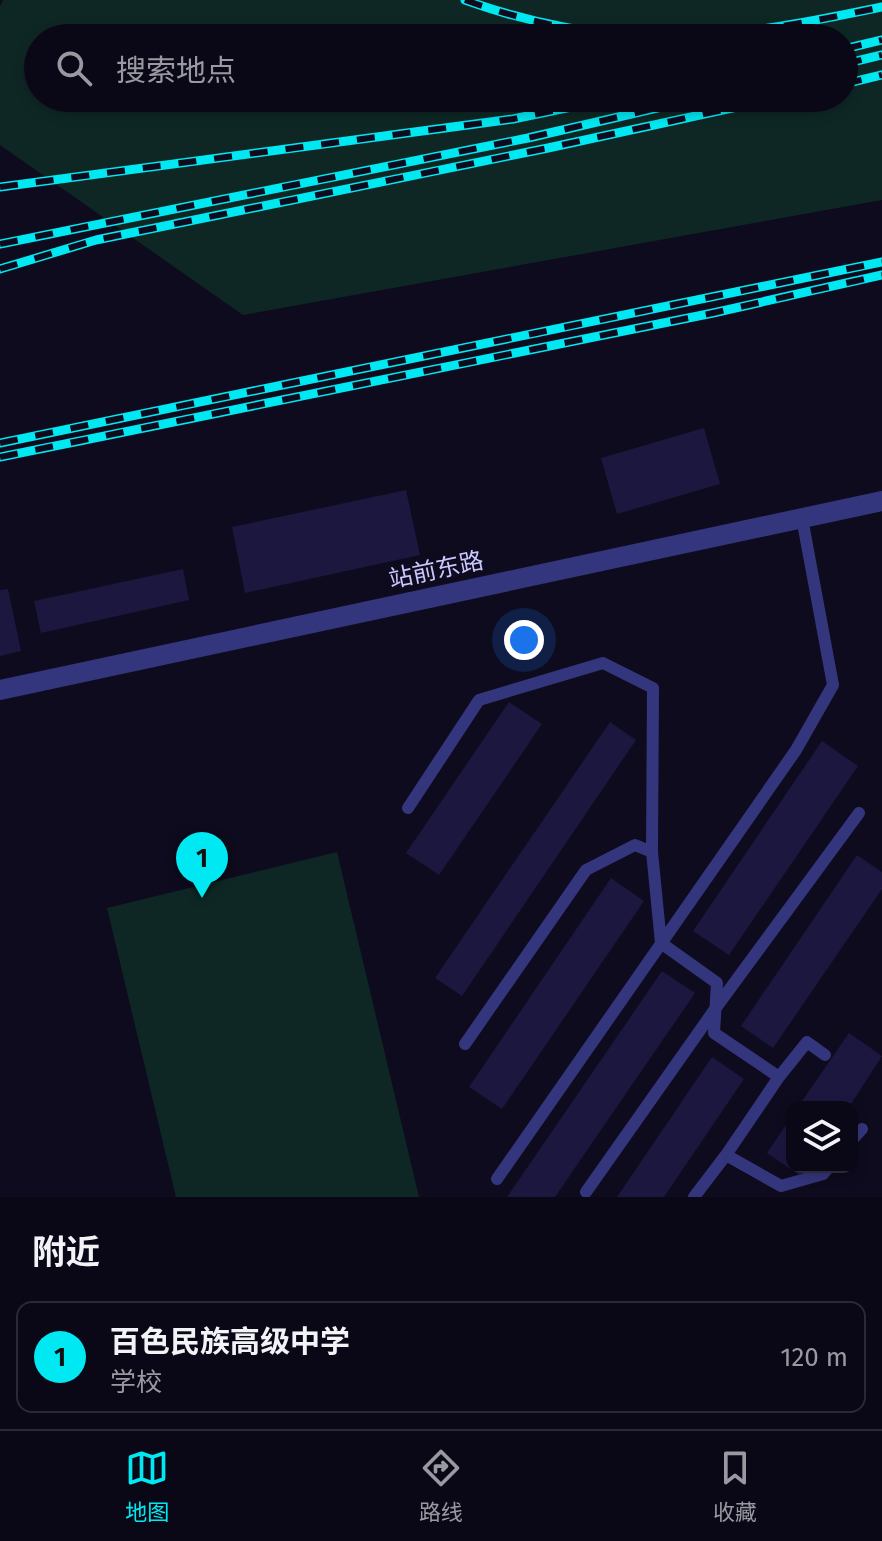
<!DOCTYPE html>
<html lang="zh">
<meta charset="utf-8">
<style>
:root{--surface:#0a0816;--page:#181623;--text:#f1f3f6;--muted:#999aa1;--line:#2a2935;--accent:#00e9f2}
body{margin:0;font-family:"Fira Sans","Noto Sans SC",sans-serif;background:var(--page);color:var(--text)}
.controls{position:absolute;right:24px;bottom:24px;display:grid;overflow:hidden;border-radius:16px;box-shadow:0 4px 12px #0003}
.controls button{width:72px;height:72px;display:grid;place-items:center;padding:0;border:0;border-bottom:2px solid var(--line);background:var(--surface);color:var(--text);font:40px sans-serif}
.you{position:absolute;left:524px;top:640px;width:28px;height:28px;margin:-20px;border:6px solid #fff;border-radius:50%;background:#1a73e8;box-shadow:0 0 0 12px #1a73e833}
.badge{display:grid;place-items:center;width:52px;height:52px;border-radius:50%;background:var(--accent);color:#111;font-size:26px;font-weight:700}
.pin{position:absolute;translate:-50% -66px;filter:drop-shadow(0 2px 4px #0008)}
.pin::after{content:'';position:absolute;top:42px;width:28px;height:24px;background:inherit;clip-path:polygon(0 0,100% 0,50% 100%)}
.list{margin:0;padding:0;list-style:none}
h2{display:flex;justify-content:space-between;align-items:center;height:104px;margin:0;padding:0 32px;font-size:34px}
h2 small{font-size:26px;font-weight:400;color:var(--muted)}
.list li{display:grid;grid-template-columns:52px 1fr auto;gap:24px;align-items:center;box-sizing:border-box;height:112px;margin:0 16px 16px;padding:0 16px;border:2px solid var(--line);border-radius:16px}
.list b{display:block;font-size:30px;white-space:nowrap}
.list p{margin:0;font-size:26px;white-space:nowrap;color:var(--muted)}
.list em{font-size:26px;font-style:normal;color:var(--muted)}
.icon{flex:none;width:44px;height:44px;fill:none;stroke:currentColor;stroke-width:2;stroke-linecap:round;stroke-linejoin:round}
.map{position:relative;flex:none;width:882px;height:1197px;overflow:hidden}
.search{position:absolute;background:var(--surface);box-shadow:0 4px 12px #0003;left:24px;right:24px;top:24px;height:88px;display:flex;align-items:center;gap:20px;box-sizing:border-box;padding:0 28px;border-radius:44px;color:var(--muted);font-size:30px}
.sheet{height:232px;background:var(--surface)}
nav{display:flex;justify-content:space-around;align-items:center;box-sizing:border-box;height:112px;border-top:2px solid var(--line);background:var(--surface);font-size:22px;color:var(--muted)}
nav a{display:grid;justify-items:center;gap:4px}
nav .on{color:var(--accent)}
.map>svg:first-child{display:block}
.green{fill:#0e2725;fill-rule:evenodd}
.building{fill:#1c173e}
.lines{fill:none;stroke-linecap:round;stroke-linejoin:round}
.service{stroke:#34367d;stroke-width:12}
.minor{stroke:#34367d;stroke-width:20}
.rail-casing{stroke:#00e9f2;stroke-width:9}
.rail{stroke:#0d0b1d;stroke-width:6;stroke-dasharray:18;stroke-linecap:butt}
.labels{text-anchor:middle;stroke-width:8;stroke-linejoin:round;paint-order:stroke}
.street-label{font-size:24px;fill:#cac7ff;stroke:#0d0b1d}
</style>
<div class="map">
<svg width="882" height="1197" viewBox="0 0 882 1197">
<rect width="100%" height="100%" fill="#0d0b1d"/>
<path class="green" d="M3,0H882V200L243,315L0,145V6ZM38,38H844V98H38Z
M337,852L419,1197H176L107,908Z"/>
<path class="building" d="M704,428L720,484L617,514L601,458Z
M406,490L420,555L245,593L232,527Z
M183,569L189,600L41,633L34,601Z
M8,589L21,651L0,656V590Z
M509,702L542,724L439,875L406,853Z
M610,722L636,740L462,996L435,978Z
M822,741L858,766L729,955L693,931Z
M857,855L882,872V889L773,1048L741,1026Z
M611,878L644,901L502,1109L469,1087Z
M662,971L695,993L555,1197H507Z
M849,1033L882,1056L849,1107H798Z
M712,1057L744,1079L664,1197H617Z
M792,1116V1167H809L802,1177L767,1153Z"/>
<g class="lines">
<path class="service" d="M408,808L479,700L603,663L653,688L652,852
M465,1044L586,870L635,845L652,852L661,943L717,983L714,1033L779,1077L726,1155L781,1186L823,1174L829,1167
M779,1077L807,1042L825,1055
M852,1140L862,1129
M497,1179L796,750L833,685L802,518
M586,1192L715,1009L859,813
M694,1197L726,1155"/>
<path class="minor" d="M0,690L882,501"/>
<g class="rail-casing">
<path id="rail" d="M465,0C531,24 605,38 675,37C744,35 815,21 882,7
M844,49L882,40
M844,64L882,55
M844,84L882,75
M0,187L513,119L615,98
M0,244L528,138L700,98
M0,269L96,240L548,148L778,98
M0,443L882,262
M0,457L713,313L882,275"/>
</g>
<use href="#rail" class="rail"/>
</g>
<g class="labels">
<g class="street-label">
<text transform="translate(436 570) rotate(-12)" y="8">站前东路</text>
</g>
</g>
</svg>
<div class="controls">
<button><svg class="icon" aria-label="layers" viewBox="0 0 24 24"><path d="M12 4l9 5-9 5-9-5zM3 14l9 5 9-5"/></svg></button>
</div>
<div class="you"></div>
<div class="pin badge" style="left:202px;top:898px">1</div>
<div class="search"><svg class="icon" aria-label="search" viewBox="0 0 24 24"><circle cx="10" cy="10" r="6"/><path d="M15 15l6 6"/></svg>搜索地点</div>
</div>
<section class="sheet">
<h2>附近<small></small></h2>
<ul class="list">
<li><span class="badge">1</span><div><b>百色民族高级中学</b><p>学校</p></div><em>120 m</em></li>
</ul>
</section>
<nav>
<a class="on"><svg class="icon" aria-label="map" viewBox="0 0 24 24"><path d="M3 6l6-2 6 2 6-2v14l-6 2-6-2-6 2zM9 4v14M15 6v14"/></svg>地图</a>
<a><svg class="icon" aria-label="directions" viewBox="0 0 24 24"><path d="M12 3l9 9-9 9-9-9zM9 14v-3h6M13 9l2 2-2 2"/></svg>路线</a>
<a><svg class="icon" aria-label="saved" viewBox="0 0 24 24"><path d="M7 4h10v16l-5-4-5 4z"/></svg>收藏</a>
</nav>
